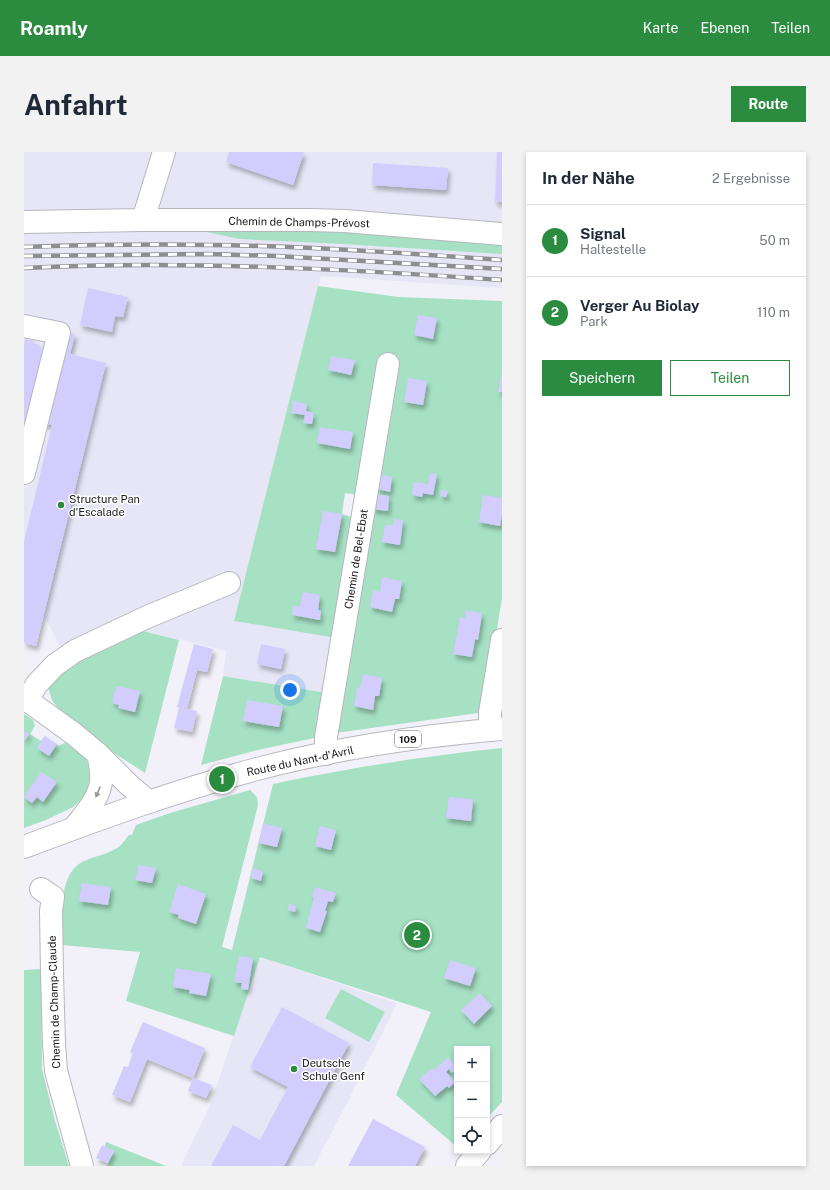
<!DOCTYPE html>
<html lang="de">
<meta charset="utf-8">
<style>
:root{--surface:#fff;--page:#f2f2f3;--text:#1f2937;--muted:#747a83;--line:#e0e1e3;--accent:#2b8c3f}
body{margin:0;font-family:"Public Sans",sans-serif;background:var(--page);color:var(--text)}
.controls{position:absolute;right:12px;bottom:12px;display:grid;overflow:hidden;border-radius:0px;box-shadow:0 2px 6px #0003}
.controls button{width:36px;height:36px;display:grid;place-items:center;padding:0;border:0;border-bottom:1px solid var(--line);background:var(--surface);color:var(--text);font:20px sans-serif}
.you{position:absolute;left:266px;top:538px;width:14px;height:14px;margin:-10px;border:3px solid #fff;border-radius:50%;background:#1a73e8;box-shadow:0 0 0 6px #1a73e833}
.badge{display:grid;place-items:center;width:26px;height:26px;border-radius:50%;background:var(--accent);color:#fff;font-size:13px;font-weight:700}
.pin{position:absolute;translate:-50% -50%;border:2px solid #fff;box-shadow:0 1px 4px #0006}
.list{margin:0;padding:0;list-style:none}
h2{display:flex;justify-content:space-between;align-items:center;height:52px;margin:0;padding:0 16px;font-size:17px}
h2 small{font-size:13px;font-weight:400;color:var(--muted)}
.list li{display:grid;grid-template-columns:26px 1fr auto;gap:12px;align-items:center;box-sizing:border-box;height:72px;padding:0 16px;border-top:1px solid var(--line)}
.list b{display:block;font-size:15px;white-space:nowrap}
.list p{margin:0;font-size:13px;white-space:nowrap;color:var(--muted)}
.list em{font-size:13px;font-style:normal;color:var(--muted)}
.actions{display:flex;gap:8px;padding:12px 16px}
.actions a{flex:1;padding:9px 0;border:1px solid var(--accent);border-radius:0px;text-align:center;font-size:14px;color:var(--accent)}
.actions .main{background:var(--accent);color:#fff}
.icon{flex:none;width:22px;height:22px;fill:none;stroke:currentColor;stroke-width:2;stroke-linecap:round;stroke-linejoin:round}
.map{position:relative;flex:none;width:478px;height:1014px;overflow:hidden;border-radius:0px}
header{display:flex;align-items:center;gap:24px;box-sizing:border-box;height:56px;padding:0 20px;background:var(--accent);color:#fff}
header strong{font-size:19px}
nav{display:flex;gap:22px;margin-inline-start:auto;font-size:14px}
.intro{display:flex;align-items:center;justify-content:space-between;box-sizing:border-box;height:96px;padding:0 24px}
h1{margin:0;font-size:28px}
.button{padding:10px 18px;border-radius:0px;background:var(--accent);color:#fff;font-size:14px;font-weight:700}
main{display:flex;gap:24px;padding:0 24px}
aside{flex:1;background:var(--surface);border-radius:0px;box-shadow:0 2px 6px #0003}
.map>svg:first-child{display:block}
.built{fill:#e7e6f6}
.green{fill:#a6e1c4}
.building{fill:#d2cdfd;filter:url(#shadow)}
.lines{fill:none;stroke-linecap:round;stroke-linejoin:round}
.minor-casing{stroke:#b7b6be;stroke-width:24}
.major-casing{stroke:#b7b6be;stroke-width:24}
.minor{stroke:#fff;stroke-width:22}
.major{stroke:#fff;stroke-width:22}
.rail-casing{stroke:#8e8d92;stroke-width:4.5}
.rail{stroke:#fff;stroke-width:3;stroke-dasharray:9;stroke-linecap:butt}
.oneway{fill:#989899}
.poi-dot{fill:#2b8c3f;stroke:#fff;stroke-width:1.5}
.labels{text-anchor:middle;stroke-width:3;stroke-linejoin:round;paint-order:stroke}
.shield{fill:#fff;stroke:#5f5f61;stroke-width:1}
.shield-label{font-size:10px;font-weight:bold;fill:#1b1a1d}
.street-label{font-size:11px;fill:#1b1a1d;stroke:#fff}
.poi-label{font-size:11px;fill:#1b1a1d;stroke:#fff;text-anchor:start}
</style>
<header>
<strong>Roamly</strong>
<nav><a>Karte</a><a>Ebenen</a><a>Teilen</a></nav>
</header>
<div class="intro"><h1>Anfahrt</h1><a class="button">Route</a></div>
<main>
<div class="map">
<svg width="478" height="1014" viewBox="0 0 478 1014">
<defs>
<filter id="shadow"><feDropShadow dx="2.5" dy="4.5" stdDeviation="2" flood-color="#0004"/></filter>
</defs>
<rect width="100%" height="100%" fill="#f2f1f9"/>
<path class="built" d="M0,0H478V136L297,124L210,469L305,485L312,483L303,541L199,524L202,499L95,473L41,503L20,464L0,459Z
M236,805L373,851L324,949L290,1014H157L186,953Z"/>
<path class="green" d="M242,76L478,89V102L319,92L216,87L168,77Z
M294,134L375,145L478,149V446L460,555L454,561L312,581L367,225L374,221L375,209L370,203L335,343L321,341L318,362L331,366L312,483L306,485L210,469Z
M95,473L155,488L121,621L76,592L35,558L28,548L24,535L28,517Z
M199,524L303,541L297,579L290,586L234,598L177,613Z
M0,562L9,568L11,574L6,582L17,589L21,584L35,594L42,590L61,605L66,617L65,631L61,645L49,655L22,668L0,676Z
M478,596V950L463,966V897H433V995L372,943L407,860L236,805L210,884L102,849L116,800L38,793C37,771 34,722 58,710C70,704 87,702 97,693C100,690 102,686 105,683H108L112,673L146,661L226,638L233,645L234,653L198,795L208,798L249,632C325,616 401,604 478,596Z
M17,817L18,917L31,969L45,1014H0V818Z
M317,837L361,860L345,890L301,866Z
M82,990L142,1014H83L90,999L81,995Z"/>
<path class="building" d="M205,0H280L269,33L202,10Z
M473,0H478V50H471Z
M349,11L424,16L422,38L348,33Z
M64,136L104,145L99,165L91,164L88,180L56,173Z
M394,163L413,166L409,187L390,183Z
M40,179L51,182L46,202L82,211L12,494L0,491V390L28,273L17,271Z
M1,187L10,189L9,191L16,193L15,197L25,200L0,293V194Z
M307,204L331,208L327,223L304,218Z
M477,223H478V240H474Z
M384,226L403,229L399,253L380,250Z
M269,249L283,252L282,259L290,261L288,272L279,271L281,263L267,261Z
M296,275L329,280L326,297L293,291Z
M406,321L413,322L409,343L399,341L398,345L388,343L390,330L404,332Z
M355,322L368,325L366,340L353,337Z
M417,338L424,339L422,345L416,344Z
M351,342L365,344L364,359L348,357Z
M459,343L478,346V363L476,374L455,370Z
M299,359L318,362L311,400L292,397Z
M370,367L379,368L376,393L358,390L361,373H369Z
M358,425L378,429L375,447H371L368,460L346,455L349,438L356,440Z
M279,440L296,443L294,458L297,459L296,468L268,463L269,454H276Z
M442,458L458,461L454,488L451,487L448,505L429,502L436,465L441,466Z
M170,492L189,497L183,520L173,518L163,557L173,559L168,580L150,576L155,555H153Z
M237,492L261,497L257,517L233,512Z
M339,522L358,526L355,544H351L349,558L330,554L333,536H336Z
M92,534L116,539L111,560L94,556L95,553L88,551Z
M223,548L259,554L255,575L219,569Z
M0,578L5,582L0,589Z
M21,584L33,592L25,604L13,596Z
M17,620L33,630L19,650L13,645L8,651L0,645Z
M425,645L449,647L447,669L422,666Z
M239,671L258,676L253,695L235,691Z
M296,674L312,678L307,698L291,694Z
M115,713L132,716L128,731L111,728Z
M229,716L239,719L237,729L227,726Z
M58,731L87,735L84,753L55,749Z
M154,732L182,742L172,772L154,766L155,763L145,760Z
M291,735L312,741L309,750L304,749L301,759H303L296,780L282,776L290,745H288Z
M265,752L272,754L271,760L264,758Z
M215,804L229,806L224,838L217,837L218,831L210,830Z
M426,808L452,816L446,834L420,826Z
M152,816L187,822L182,844L165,841L166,838L149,835Z
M456,841L468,854L450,872L437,858Z
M258,855L325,891L260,1014H187L209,973L236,988L264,935L226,915Z
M119,870L181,896L169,926L123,907L106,950L88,943L100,914L104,915L109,901L106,900Z
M424,905L433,915V917L428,921L425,917L422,920L431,930L425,936L423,934L411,944L395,927L408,916L410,918Z
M169,926L188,933L182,946L164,939Z
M349,967L401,995L391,1014H324Z
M78,993L90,999L84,1011L72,1006Z"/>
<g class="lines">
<g class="minor-casing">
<path id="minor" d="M119,68L140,0
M0,70L119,68H286L321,69L478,82
M0,174L35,181L0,321
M0,546L50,582L74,602L104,632L125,650
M3,548L13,532L31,513L51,499L123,465L205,431
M466,578V561L478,488
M302,602V585L364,212
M50,676C60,663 75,647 77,630C78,620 76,611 74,602
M17,737L29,745L27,759L28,822L30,892L32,919L58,1014
M463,992L478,974
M443,1014L456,999"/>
</g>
<g class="major-casing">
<path id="major" d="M0,695C77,666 154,638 233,617C313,596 396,584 478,577"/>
</g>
<use href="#minor" class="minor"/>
<use href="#major" class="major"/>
<g class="rail-casing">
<path id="rail" d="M0,95C62,93 123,92 185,93C283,94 380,101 478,108
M0,104L185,102L252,104L478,117
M0,116C159,108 319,117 478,128"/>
</g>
<use href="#rail" class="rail"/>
</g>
<defs><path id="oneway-solid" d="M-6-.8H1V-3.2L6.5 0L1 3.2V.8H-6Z"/></defs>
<use class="oneway" href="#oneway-solid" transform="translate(74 640) rotate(113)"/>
<g class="poi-dot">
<circle cx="37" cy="353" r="4"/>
<circle cx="270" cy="917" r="4"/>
</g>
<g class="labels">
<rect class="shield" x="371" y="579" width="26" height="16" rx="3"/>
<g class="shield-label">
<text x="384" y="591">109</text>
</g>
<g class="street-label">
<text transform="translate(275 70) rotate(1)" y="4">Chemin de Champs-Prévost</text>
<text transform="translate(332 407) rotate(-81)" y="4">Chemin de Bel-Ebat</text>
<text transform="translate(276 609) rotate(-12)" y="4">Route du Nant-d'Avril</text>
<text transform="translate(30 850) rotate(-92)" y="4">Chemin de Champ-Claude</text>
</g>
<g class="poi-label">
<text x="45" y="351">Structure Pan<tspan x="45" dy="13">d'Escalade</tspan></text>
<text x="278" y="915">Deutsche<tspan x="278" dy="13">Schule Genf</tspan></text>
</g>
</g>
</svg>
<div class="controls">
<button>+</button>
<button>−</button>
<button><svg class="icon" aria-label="locate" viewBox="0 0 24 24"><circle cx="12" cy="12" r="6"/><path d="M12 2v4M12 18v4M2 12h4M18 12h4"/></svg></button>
</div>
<div class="you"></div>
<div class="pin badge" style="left:198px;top:627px">1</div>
<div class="pin badge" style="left:393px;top:783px">2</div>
</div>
<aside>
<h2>In der Nähe<small>2 Ergebnisse</small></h2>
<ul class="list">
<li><span class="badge">1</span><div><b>Signal</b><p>Haltestelle</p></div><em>50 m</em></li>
<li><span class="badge">2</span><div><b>Verger Au Biolay</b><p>Park</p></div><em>110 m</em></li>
</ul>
<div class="actions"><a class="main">Speichern</a><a>Teilen</a></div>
</aside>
</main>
